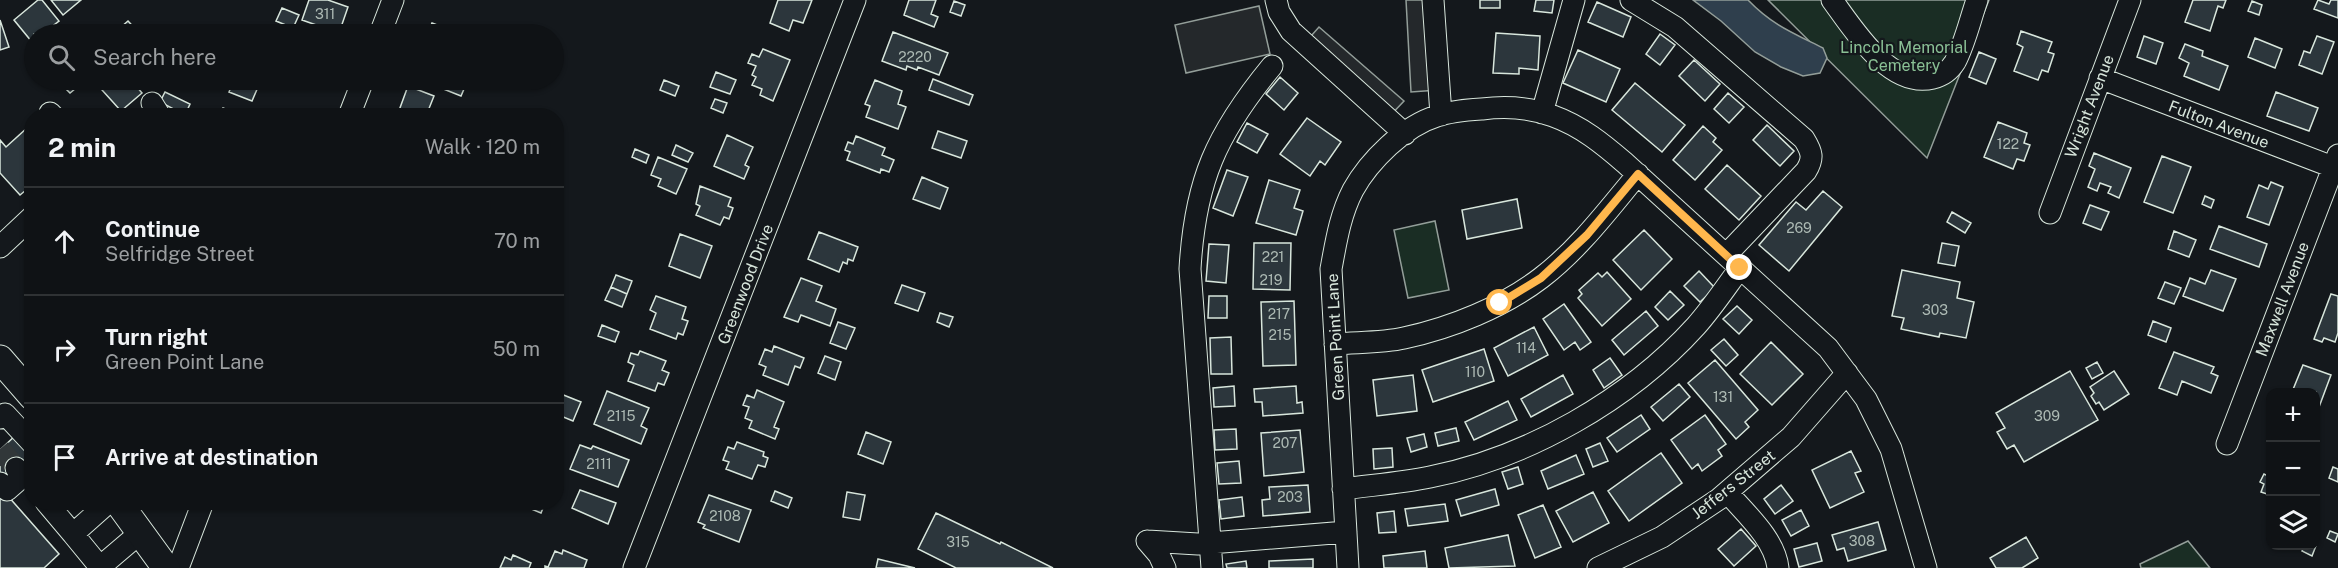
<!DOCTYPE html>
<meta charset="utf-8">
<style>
:root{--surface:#0f1215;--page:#181b1e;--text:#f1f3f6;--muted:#9b9ea0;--line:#2f3234}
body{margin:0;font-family:"Public Sans",sans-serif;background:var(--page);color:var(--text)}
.controls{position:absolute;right:18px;bottom:18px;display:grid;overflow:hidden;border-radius:12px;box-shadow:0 2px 4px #0004}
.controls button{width:54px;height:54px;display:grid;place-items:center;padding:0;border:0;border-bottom:2px solid var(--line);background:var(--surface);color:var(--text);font:30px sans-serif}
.stop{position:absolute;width:18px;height:18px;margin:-14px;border:4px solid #ffb74d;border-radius:50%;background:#fff}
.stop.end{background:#ffb74d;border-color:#fff;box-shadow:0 2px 6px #0008}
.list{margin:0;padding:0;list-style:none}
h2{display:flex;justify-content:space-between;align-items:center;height:78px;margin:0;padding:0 24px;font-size:26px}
h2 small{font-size:20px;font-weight:400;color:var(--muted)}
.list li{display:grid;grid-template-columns:39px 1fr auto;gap:18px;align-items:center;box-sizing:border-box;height:108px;padding:0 24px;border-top:2px solid var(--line)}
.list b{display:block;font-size:22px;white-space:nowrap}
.list p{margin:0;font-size:20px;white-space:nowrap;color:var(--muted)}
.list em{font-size:20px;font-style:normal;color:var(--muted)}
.icon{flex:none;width:33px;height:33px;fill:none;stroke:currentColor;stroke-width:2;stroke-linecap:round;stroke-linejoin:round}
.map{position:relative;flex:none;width:2338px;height:568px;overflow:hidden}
.search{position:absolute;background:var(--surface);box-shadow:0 2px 4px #0004;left:24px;top:24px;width:540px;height:66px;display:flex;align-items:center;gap:15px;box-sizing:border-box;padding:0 21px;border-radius:33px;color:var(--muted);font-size:22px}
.panel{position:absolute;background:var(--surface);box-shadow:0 2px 4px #0004;left:24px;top:108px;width:540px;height:402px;border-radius:24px}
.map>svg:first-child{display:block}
.green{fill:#1a2d24;stroke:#939e99;stroke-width:1.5}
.parking{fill:#24282b;stroke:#939e99;stroke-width:1.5}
.water{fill:#2f3f4d;stroke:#939e99;stroke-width:1.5}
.building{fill:#2c363c;stroke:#d8e6dc;stroke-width:1.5}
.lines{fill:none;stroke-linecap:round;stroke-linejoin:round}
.minor-tunnel{stroke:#313739;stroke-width:21;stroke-dasharray:21 10;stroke-linecap:butt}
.minor-casing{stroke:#d8e6dc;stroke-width:23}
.major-casing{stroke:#d8e6dc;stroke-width:29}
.minor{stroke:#14181c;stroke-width:21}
.major{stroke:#14181c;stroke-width:27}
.route{stroke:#ffb74d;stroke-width:8}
.labels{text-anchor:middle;stroke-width:4.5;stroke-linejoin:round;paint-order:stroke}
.number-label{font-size:14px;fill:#adbab4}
.park-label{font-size:16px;fill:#8ac095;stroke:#14181c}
.street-label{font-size:16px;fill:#d8e6dc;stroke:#14181c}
</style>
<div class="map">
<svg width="2338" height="568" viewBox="0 0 2338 568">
<rect width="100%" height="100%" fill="#14181c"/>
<path class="green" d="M1768,0H1989L1927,158Z
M1435,221L1449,290L1408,298L1394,230Z
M2188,541L2210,568H2141L2140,564Z"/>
<path class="parking" d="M1406,0H1433L1438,90L1411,92Z
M1259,6L1270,54L1186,73L1175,25Z
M1319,27L1404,101L1387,119L1304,44Z"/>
<path class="water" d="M1693,0H1748C1772,25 1793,33 1823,48L1827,58L1820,73L1803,76L1781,67L1755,52L1721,21Z"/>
<path class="building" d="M38,0H42L59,21L42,34H34V41L32,42L14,20Z
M51,0H81L63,15Z
M309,0H328L348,7L339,33L302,20Z
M778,0H812L803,23L793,20L789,31L770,23Z
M909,0H936L931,14L938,17L934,27L904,15Z
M1480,0H1500V8H1480Z
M1536,0H1554L1552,13L1534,11Z
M2193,0H2226L2223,8L2218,6L2210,31L2185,22Z
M2318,0L2329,4L2331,0H2338V18L2314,9Z
M954,1L965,5L961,16L950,12Z
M2252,1L2262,5L2259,15L2248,11Z
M1597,2L1631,17L1623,37L1588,22Z
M282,8L299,15L293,28L276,21Z
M0,20L9,47L0,50Z
M128,21L140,34H113Z
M432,23L458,33L457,34H427Z
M2021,31L2052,42L2048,52L2054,54L2048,72L2042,70L2038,80L2014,71L2023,47L2017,44Z
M893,32L948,53L939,75L918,67L917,70L907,66L906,70L882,61Z
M1496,33L1540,36L1538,70L1519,68V74L1493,73Z
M1660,34L1675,45L1660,65L1646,54Z
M2144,36L2163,43L2156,64L2137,57Z
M2317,36L2334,42L2322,74L2299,65L2304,51L2310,53Z
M2255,38L2282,49L2275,68L2248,57Z
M2185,44L2203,51L2202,56L2228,66L2219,90L2184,76L2189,63L2179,58Z
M763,49L790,60L773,101L760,95L762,89L752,85L756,77L752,75L756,66L748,63L752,54L759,57Z
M1578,50L1620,69L1606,102L1563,83Z
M1979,52L1996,59L1986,84L1969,77Z
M1694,60L1720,84L1705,101L1679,76Z
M716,72L736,80L730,94L710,87Z
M1280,77L1298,93L1284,110L1266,94Z
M933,79L973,95L969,105L929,90Z
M71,80H77L81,84L70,93L63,86Z
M93,80H131L142,93L121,111Z
M234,80L258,87L252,101L229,92Z
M444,80H461L467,82L461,96L441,88Z
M664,80L679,86L675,96L660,90Z
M875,80L902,91L898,104L906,107L898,129L866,117L870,106L865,104Z
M1635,83L1685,125L1662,152L1612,110Z
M408,86L434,96L426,116H397Z
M165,92L190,104L185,115L160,102Z
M2276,92L2318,108L2309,131L2267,116Z
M1728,93L1744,107L1729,123L1714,109Z
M715,99L727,103L723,113L711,108Z
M223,108L243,116H220Z
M1307,118L1341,142L1325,165L1320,161L1310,176L1280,154Z
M1998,122L2027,133L2024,143L2030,145L2024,161L2017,159L2013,169L1984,157Z
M1247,123L1268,134L1257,153L1237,142Z
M1767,125L1794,151L1780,166L1753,140Z
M1703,126L1716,138L1713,142L1722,150L1695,180L1673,160Z
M27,128L32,132V185L20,195L0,173V140L6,147Z
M938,131L967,141L961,158L932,148Z
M727,135L753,147L745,165L749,167L744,179L714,166Z
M856,136L885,148L882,155L894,160L889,172L881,169L880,173L847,160L850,152L845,150L848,142L853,144Z
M676,145L693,153L688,162L672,155Z
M635,149L649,155L646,163L632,157Z
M2094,153L2131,168L2119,198L2108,193L2111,187L2100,183L2097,191L2088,187L2095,169L2089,166Z
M2162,156L2191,167L2173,213L2144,202Z
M658,157L687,169L676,194L658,186L661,179L651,175Z
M1727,165L1761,196L1739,220L1705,189Z
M1227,170L1248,177L1233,216L1213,208Z
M922,177L948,188L940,209L913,199Z
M1269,180L1300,190L1294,208L1303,211L1296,235L1256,223Z
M2271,182L2283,187L2269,225L2247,217L2259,185L2268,189Z
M700,186L731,198L728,206L733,208L729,219L724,217L720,225L696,215L700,206L696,204Z
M1823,191L1842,207L1789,271L1759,245L1796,202L1806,210Z
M2205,196L2214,200L2211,208L2202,204Z
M1517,199L1522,228L1467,239L1462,210Z
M2090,205L2109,212L2101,230L2083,223Z
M1952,212L1971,223L1965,233L1947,222Z
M2219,226L2267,244L2259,267L2210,249Z
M1644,230L1672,259L1641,290L1613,260Z
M2174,231L2196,240L2189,257L2168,249Z
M819,232L858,247L853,261L848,259L847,264L843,262L839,272L808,259Z
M680,234L712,246L700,278L669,266Z
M1254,243H1291L1290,290L1253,289Z
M1942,243L1959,246L1955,266L1938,263Z
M1209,244L1229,245L1226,283L1206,281Z
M1902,270L1960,282L1957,298L1974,302L1966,338L1940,333L1939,337L1901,329L1904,318L1892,316Z
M2211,270L2236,279L2223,311L2183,296L2190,278L2205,284Z
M1699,271L1715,288L1700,302L1684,286Z
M1607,272L1631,299L1602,326L1578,298L1582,294L1579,290L1598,273L1602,277Z
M616,275L632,281L627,294L611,287Z
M801,278L822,286L816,301L836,309L830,326L801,315L798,322L784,317Z
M2165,282L2181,288L2174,304L2158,298Z
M902,285L925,293L918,311L895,303Z
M611,287L627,294L622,307L605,300Z
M1670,291L1684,305L1668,320L1655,307Z
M2331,294L2338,296V333L2335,342L2324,338L2322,342L2314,339Z
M656,296L686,307L682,319L688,321L683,335L678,333L676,339L650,329L656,313L650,310Z
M1209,296H1227V318H1208Z
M1294,301L1296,365L1263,366L1261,302Z
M1564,304L1591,342L1580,350L1575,342L1564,350L1543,319Z
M1737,306L1752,320L1739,334L1723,319Z
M1646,311L1658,326L1624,355L1612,340Z
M940,313L953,317L949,327L937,322Z
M2153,321L2171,328L2166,342L2148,335Z
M838,322L855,328L846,349L830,343Z
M602,325L619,332L615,342L598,336Z
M1534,327L1548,355L1508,376L1494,348Z
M1231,337L1232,374H1211L1210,338Z
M1724,339L1738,355L1726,366L1711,350Z
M1771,342L1803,374L1772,405L1740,374Z
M774,346L804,358L800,368L795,366L788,385L763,375L766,367L759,364L765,349L772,352Z
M1484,349L1494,381L1433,402L1422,370Z
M640,351L666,361L662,370L669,373L664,385L658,383L655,391L628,381L634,365L628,362L631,353L638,355Z
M2174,352L2214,367L2211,373L2218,376L2211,393L2182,381L2177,395L2159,388Z
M825,356L841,362L835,380L818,373Z
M1610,358L1622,375L1604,388L1593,370Z
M1715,360L1758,410L1745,422L1749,427L1736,439L1688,383Z
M2097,362L2103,373L2092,379L2086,368Z
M2303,365L2331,375L2319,407L2316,405V392H2292Z
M2070,371L2098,420L2024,462L2014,445L2007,449L1997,432L2005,428L1996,413Z
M2114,371L2129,394L2104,410L2099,402L2096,404L2091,396L2094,393L2090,387Z
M1413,375L1417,411L1377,416L1373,380Z
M1563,375L1573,394L1531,417L1521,399Z
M1679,384L1690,397L1663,421L1651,407Z
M1234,386L1235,406L1214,407L1213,388Z
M1296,386L1297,403L1302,402L1303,413L1263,416L1262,402H1255L1254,389Z
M757,390L784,402L774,427L779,429L775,439L749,428L752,421L745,418L749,407L743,405L747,395L754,398Z
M607,391L649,408L641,426L647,429L641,444L594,424Z
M561,394L581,402L573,421L556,414V404Z
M1508,401L1517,420L1474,440L1465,422Z
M1641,415L1650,429L1617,452L1607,438Z
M1705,415L1726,444L1718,450L1722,456L1702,471L1698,464L1692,469L1671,440Z
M1456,428L1459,441L1438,446L1435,433Z
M1236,429L1237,449L1215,450L1214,430Z
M1300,430L1304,472L1264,476L1261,433Z
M866,432L891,442L883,464L858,454Z
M18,433L32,448V454L3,479L0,476V450Z
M1424,434L1427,447L1411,452L1407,438Z
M737,442L764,452L763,456L768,458L765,467L758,465L752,479L726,469L729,462L723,460L728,447L734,449Z
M1600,443L1608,461L1593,467L1586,449Z
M580,445L591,449L593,446L629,460L618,487L570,469Z
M1392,448L1393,467L1374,469L1373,449Z
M1851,451L1861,471L1855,473L1864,492L1830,508L1812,470Z
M1661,453L1682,483L1629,521L1608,491Z
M1576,455L1584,474L1548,489L1541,471Z
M1239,461L1241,483L1219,484L1217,463Z
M1518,467L1523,484L1508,489L1502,472Z
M2333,467L2338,469V482L2329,478Z
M2270,469V495L2261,492L2264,484L2260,482L2264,474L2268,476Z
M1308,485L1310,512L1263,516L1262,500L1270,499L1269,487Z
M1781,485L1793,501L1775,514L1764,499Z
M0,487L59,554L44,568H0Z
M1495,489L1499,505L1461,516L1456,500Z
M580,490L616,503L608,524L572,508Z
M775,491L792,498L788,508L771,501Z
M847,492L865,495L860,520L843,517Z
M1593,492L1609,523L1573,542L1556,511Z
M709,495L751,510L739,542L703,528L705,525L698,522Z
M1242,497L1244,516L1221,519L1219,500Z
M525,502H544L545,503L541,513L524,506Z
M1445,504L1448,521L1408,526L1405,509Z
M1543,505L1561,547L1535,558L1518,515Z
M1801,510L1809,526L1791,536L1782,520Z
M1394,511L1396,532L1379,533L1377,513Z
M936,513L1000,544L1001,542L1053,568H956L918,549Z
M1878,522L1886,550L1848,561L1844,548L1837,550L1832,535Z
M1741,529L1756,546L1734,566L1718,549Z
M2330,531L2338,534L2335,542L2327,538Z
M1508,535L1515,566L1449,568L1445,548Z
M2026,537L2038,558L2022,568H1996L1990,558Z
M1817,543L1822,561L1799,567L1794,549Z
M2316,543H2317L2312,556L2302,551L2305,546H2316Z
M563,550L587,560L584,568H545V566L548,567L555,551L562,554Z
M1425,551L1427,568H1384L1383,556Z
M513,555L531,563L529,568H500L505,557L511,560Z
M878,559L915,568H876Z
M1313,559V568H1269V561Z
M1246,561L1247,568H1227L1226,564Z"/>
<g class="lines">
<path class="minor-tunnel" d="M0,449L16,468"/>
<g class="minor-casing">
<path id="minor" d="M1276,0L1279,12L1291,31L1405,134
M1433,0L1441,115
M1631,0L1675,27L1804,139C1812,152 1814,158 1806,171L1726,255
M1832,0C1854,30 1890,89 1933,78C1942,76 1950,70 1955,62C1965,43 1970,20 1977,0
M380,34L393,0
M2100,78L2338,169
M152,103L160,116
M50,113L53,116
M1542,113L1574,0
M349,116L363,80
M2050,213L2130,0
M0,247L32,217
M1335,344C1357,342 1382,343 1404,338C1451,328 1503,307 1541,278C1579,249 1608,210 1638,174
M0,418L5,414L32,443
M2227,444L2338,155
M0,483L7,490L23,476L16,468
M1343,489C1372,485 1401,483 1430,477C1527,458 1629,400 1696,326C1712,308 1726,287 1740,268
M1727,492C1745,513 1775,539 1778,568
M46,502L73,534L109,502
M73,534L100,567L140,533
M1147,541L1198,544L1346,532
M1147,541L1159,555L1165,568
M178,568L203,502
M634,568L855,0
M1212,568L1190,269C1195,181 1216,134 1272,66
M1348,568L1331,269C1336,242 1340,215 1353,190C1369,161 1404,126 1437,116C1451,111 1467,110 1482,109C1506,106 1529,107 1553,116C1581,126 1603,144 1625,163L1828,348L1866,399L1891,449L1926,568
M1598,568L1662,537L1719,499L1791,437L1847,373"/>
</g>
<g class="major-casing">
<path id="major" d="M0,359L32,396
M118,502L166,568"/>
</g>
<use href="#minor" class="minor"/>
<use href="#major" class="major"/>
</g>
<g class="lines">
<path class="route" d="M1500,303L1541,278L1587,235L1638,174L1740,268"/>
</g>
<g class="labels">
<g class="number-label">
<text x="325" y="19">311</text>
<text x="915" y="62">2220</text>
<text x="2008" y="149">122</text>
<text x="1799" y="233">269</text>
<text x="1273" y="262">221</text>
<text x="1271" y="285">219</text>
<text x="1935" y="315">303</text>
<text x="1279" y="319">217</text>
<text x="1280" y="340">215</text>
<text x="1526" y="353">114</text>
<text x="1475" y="377">110</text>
<text x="1723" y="402">131</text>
<text x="621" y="421">2115</text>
<text x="2047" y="421">309</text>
<text x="1285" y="448">207</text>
<text x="599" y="469">2111</text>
<text x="1290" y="502">203</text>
<text x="725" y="521">2108</text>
<text x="1862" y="546">308</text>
<text x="958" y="547">315</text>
</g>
<g class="park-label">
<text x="1904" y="53">Lincoln Memorial<tspan x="1904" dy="18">Cemetery</tspan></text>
</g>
<g class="street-label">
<text transform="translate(2089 106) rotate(-69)" y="6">Wright Avenue</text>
<text transform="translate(2219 124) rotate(21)" y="6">Fulton Avenue</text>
<text transform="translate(745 284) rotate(-69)" y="6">Greenwood Drive</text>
<text transform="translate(2282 299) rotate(-69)" y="6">Maxwell Avenue</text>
<text transform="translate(1335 337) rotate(-93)" y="6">Green Point Lane</text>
<text transform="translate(1733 484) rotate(-38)" y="6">Jeffers Street</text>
</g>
</g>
</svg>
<div class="controls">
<button>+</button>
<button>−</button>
<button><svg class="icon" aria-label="layers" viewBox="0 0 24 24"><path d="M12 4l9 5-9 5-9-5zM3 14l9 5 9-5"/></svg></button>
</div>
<div class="stop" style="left:1500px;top:303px"></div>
<div class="stop end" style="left:1740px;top:268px"></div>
<div class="search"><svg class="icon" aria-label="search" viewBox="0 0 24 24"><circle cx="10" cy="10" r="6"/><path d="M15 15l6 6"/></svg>Search here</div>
<section class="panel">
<h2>2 min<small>Walk · 120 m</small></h2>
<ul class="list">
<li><svg class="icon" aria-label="ahead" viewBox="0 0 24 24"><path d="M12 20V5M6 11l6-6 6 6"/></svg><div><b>Continue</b><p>Selfridge Street</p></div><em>70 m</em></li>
<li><svg class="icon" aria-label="right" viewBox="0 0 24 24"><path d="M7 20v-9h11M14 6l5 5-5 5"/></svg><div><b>Turn right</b><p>Green Point Lane</p></div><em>50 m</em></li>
<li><svg class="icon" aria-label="arrive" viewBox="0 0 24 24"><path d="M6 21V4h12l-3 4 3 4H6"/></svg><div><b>Arrive at destination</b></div></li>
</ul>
</section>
</div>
